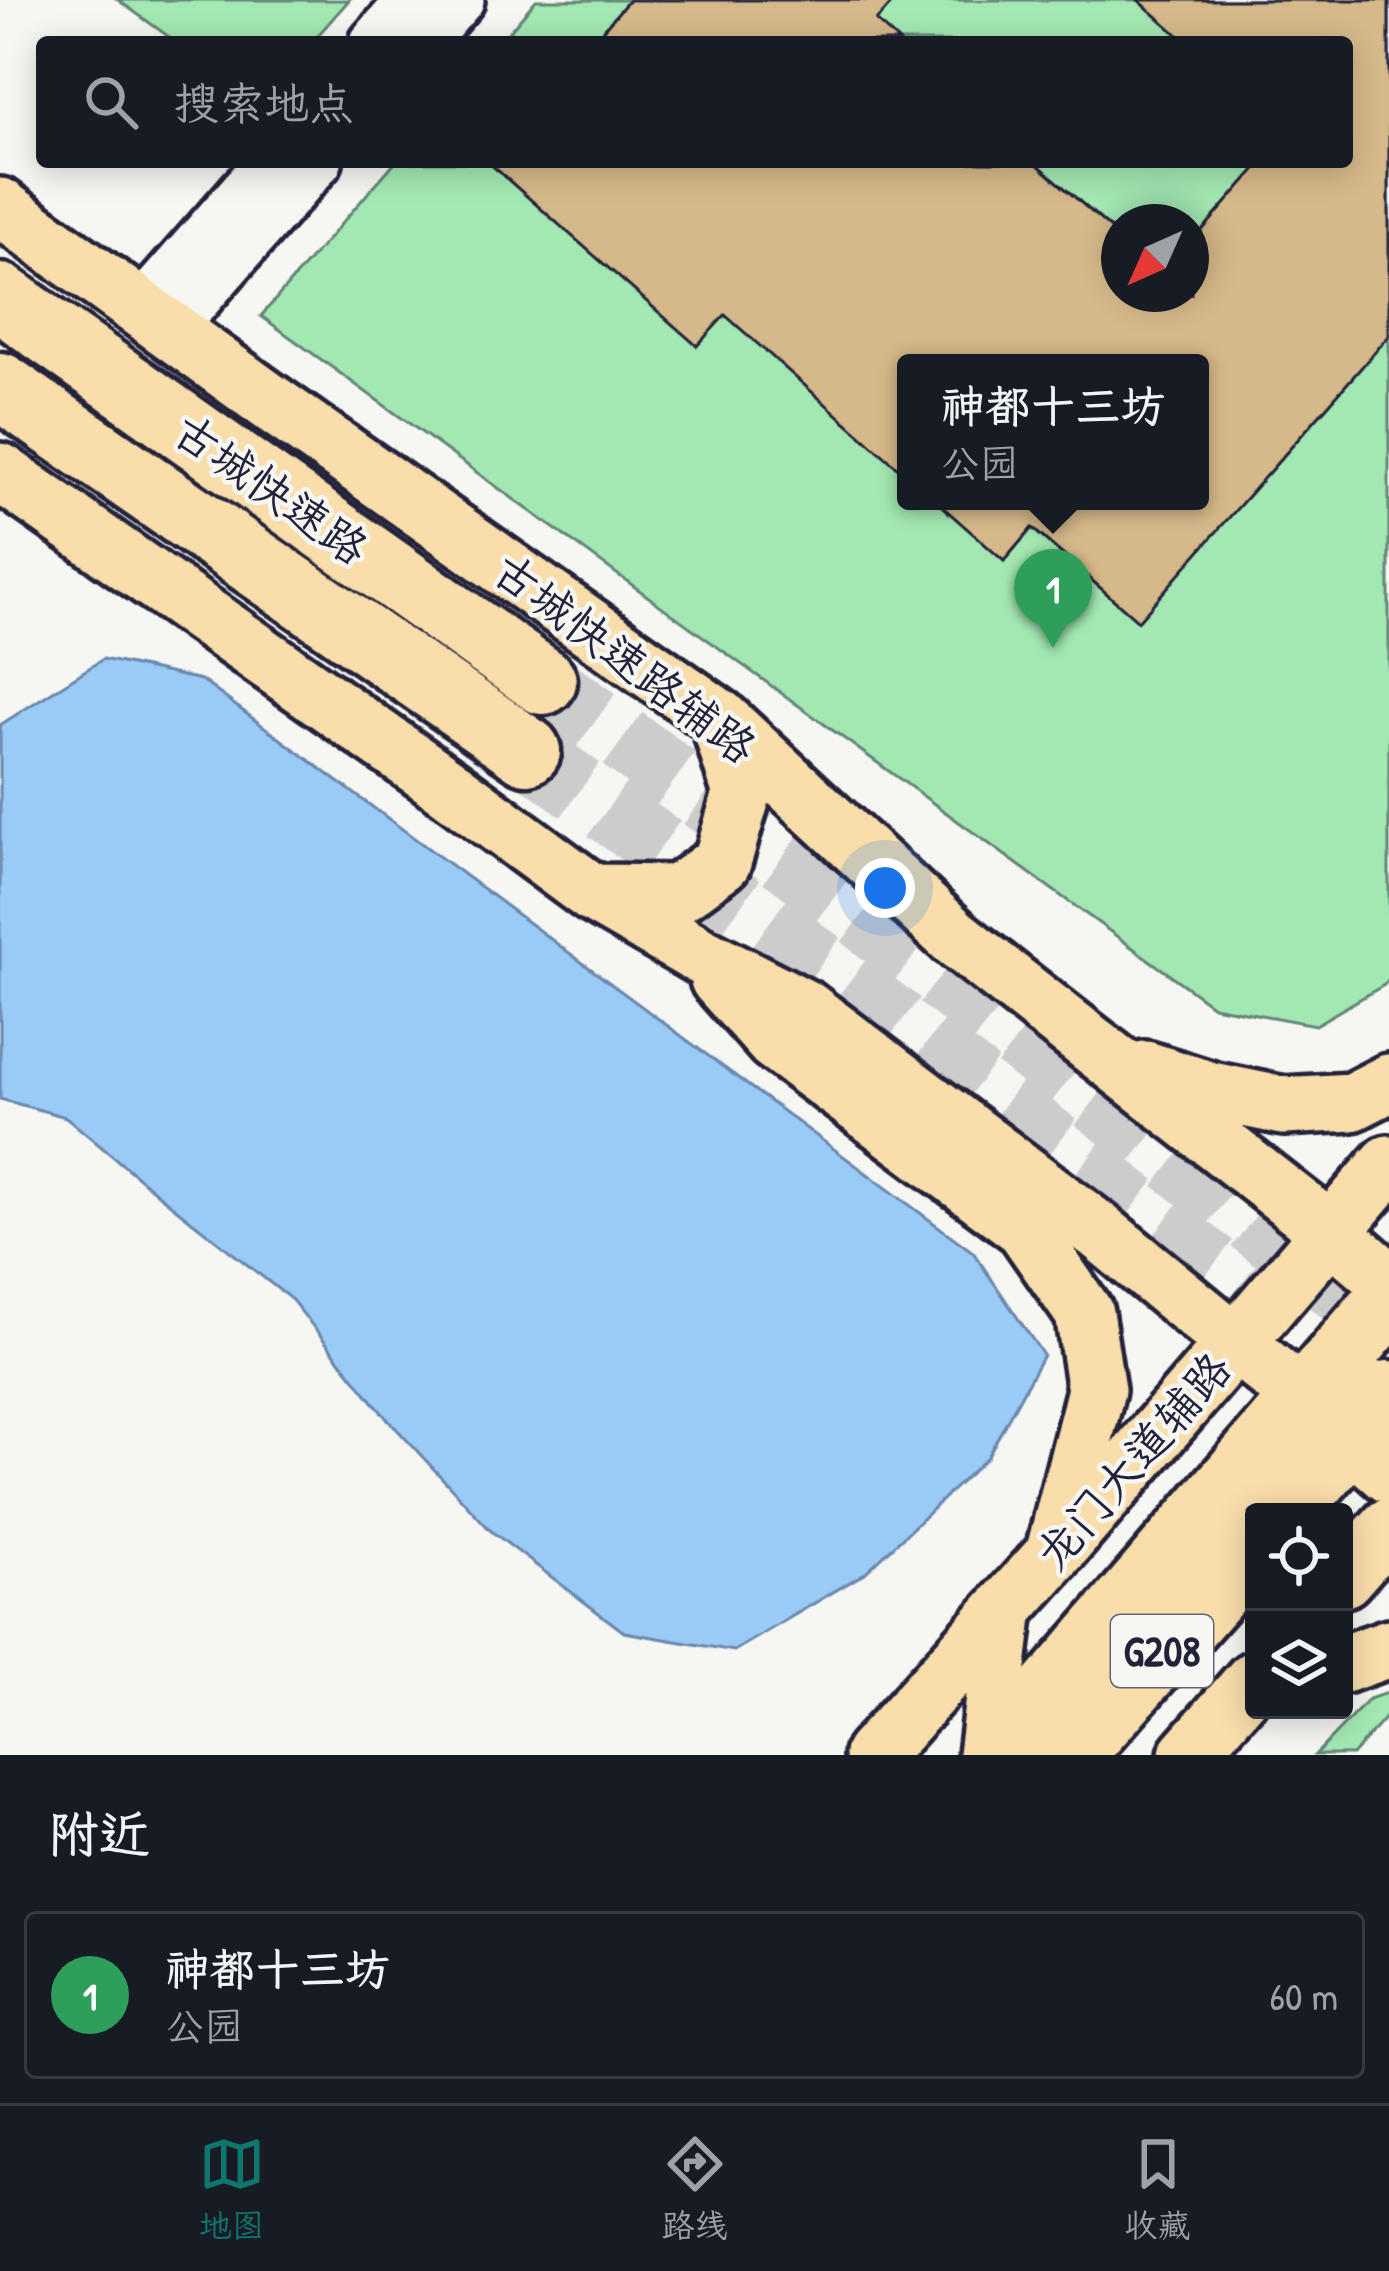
<!DOCTYPE html>
<html lang="zh">
<meta charset="utf-8">
<style>
:root{--surface:#171b24;--page:#242831;--text:#f1f3f6;--muted:#9ea1a6;--line:#363941;--accent:#0f766e}
body{margin:0;font-family:"Patrick Hand","LXGW WenKai TC",sans-serif;background:var(--page);color:var(--text)}
.controls{position:absolute;right:36px;bottom:36px;display:grid;overflow:hidden;border-radius:12px;box-shadow:0 6px 30px #0003}
.controls button{width:108px;height:108px;display:grid;place-items:center;padding:0;border:0;border-bottom:3px solid var(--line);background:var(--surface);color:var(--text);font:60px sans-serif}
.compass{position:absolute;left:1101px;top:204px;width:108px;height:108px;border-radius:50%;background:var(--surface);box-shadow:0 6px 30px #0003;rotate:225deg}
.you{position:absolute;left:885px;top:888px;width:42px;height:42px;margin:-30px;border:9px solid #fff;border-radius:50%;background:#1a73e8;box-shadow:0 0 0 18px #1a73e833}
.badge{display:grid;place-items:center;width:78px;height:78px;border-radius:50%;background:var(--accent);color:#fff;font-size:39px;font-weight:700}
.pin{position:absolute;translate:-50% -99px;filter:drop-shadow(0 3px 6px #0008)}
.pin::after{content:'';position:absolute;top:63px;width:42px;height:36px;background:inherit;clip-path:polygon(0 0,100% 0,50% 100%)}
.popup{position:absolute;left:897px;top:354px;width:312px;height:156px;box-sizing:border-box;display:grid;place-content:center;border-radius:12px;background:var(--surface);filter:drop-shadow(0 3px 9px #0005);font-size:39px;white-space:nowrap;color:var(--muted)}
.popup b{font-size:45px;color:var(--text)}
.popup::after{content:'';position:absolute;left:50%;top:100%;margin-left:-24px;border:24px solid transparent;border-top-color:var(--surface)}
.list{margin:0;padding:0;list-style:none}
h2{display:flex;justify-content:space-between;align-items:center;height:156px;margin:0;padding:0 48px;font-size:51px}
h2 small{font-size:39px;font-weight:400;color:var(--muted)}
.list li{display:grid;grid-template-columns:78px 1fr auto;gap:36px;align-items:center;box-sizing:border-box;height:168px;margin:0 24px 24px;padding:0 24px;border:3px solid var(--line);border-radius:12px}
.list b{display:block;font-size:45px;white-space:nowrap}
.list p{margin:0;font-size:39px;white-space:nowrap;color:var(--muted)}
.list em{font-size:39px;font-style:normal;color:var(--muted)}
.icon{flex:none;width:66px;height:66px;fill:none;stroke:currentColor;stroke-width:2;stroke-linecap:round;stroke-linejoin:round}
.map{position:relative;flex:none;width:1389px;height:1755px;overflow:hidden}
.search{position:absolute;background:var(--surface);box-shadow:0 6px 30px #0003;left:36px;right:36px;top:36px;height:132px;display:flex;align-items:center;gap:30px;box-sizing:border-box;padding:0 42px;border-radius:12px;color:var(--muted);font-size:45px}
.sheet{height:348px;background:var(--surface)}
nav{display:flex;justify-content:space-around;align-items:center;box-sizing:border-box;height:168px;border-top:3px solid var(--line);background:var(--surface);font-size:33px;color:var(--muted)}
nav a{display:grid;justify-items:center;gap:6px}
nav .on{color:var(--accent)}
.map>svg:first-child{display:block}
.green{fill:#a3e8b3;stroke:#628577;stroke-width:3;fill-rule:evenodd}
.water{fill:#9acbf7;stroke:#6a87ac;stroke-width:3}
.building{fill:#d6b98a;stroke:#22223b;stroke-width:3}
.lines{fill:none;stroke-linecap:round;stroke-linejoin:round}
.highway-tunnel{stroke:#cccccd;stroke-width:66;stroke-dasharray:66 33;stroke-linecap:butt}
.minor-casing{stroke:#22223b;stroke-width:54}
.major-casing{stroke:#22223b;stroke-width:66}
.highway-casing{stroke:#22223b;stroke-width:75}
.minor{stroke:#f6f6f2;stroke-width:45}
.major{stroke:#f9deab;stroke-width:57}
.highway{stroke:#f9deab;stroke-width:66}
.labels{text-anchor:middle;stroke-width:9;stroke-linejoin:round;paint-order:stroke}
.shield{fill:#f6f6f2;stroke:#626272;stroke-width:3}
.shield-label{font-size:42px;font-weight:bold;fill:#22223b}
.street-label{font-size:45px;fill:#22223b;stroke:#f6f6f2}
</style>
<div class="map">
<svg width="1389" height="1755" viewBox="0 0 1389 1755">
<rect width="100%" height="100%" fill="#f6f6f2"/>
<filter id="ink" filterUnits="userSpaceOnUse"><feTurbulence type="fractalNoise" baseFrequency=".00833" numOctaves="2"/><feDisplacementMap in="SourceGraphic" scale="24" xChannelSelector="R" yChannelSelector="G"/><feConvolveMatrix kernelMatrix="1 2 1 2 8 2 1 2 1" color-interpolation-filters="sRGB"/></filter>
<g filter="url(#ink)">
<path class="green" d="M118,0H349L312,42H176Z
M536,0H1389V979L1384,985L1315,1025L1213,1006L261,316L395,162H1347V42H500ZM1119,222H1191V294H1119ZM906,363H1200V501H906Z
M1389,1692V1713L1352,1755H1315L1369,1699Z"/>
<path class="water" d="M103,659L201,680L973,1252L1043,1355L987,1457L865,1573L734,1651L624,1632L491,1531L383,1414L292,1300L159,1195L66,1117L0,1099V725Z"/>
<path class="building" d="M629,0H895L876,21L899,42H592Z
M1138,0H1389V336L1138,621L1032,528L1004,561L936,501H1200V363H906V475L725,315L697,346L488,162H1035L1119,236V294H1191V243L1262,162H1347V42H1186Z"/>
<g class="lines">
<path class="highway-tunnel" d="M543,681L814,879L1389,1328
M527,751L835,974L1380,1396"/>
<g class="minor-casing">
<path id="minor" d="M373,42L410,0
M424,42L461,0
M140,308L268,162
M171,330L319,162"/>
</g>
<g class="major-casing">
<path id="major" d="M0,207L271,403L719,718L954,937L1330,1231L1389,1282
M0,472L451,789L592,893L696,953L805,1009L1099,1231L1304,1399L1389,1474
M596,893L678,894L722,862L742,794L719,719
M719,979L775,1042L1025,1228L1084,1313L1096,1390L1057,1543
M1145,1070L1211,1091L1284,1106L1352,1102L1389,1083
M1344,1578L1389,1527
M1344,1664L1389,1648
M873,1755L1054,1554L1389,1164
M987,1755L1005,1608
M1188,1755L1254,1680"/>
</g>
<g class="highway-casing">
<path id="highway" d="M0,297L543,681
M0,386L527,751
M1285,1512L1389,1394
M997,1755L1389,1300
M1070,1755L1254,1547"/>
</g>
<use href="#minor" class="minor"/>
<use href="#major" class="major"/>
<use href="#highway" class="highway"/>
</g>
</g>
<g class="labels">
<rect class="shield" x="1111" y="1615" width="102" height="72" rx="9"/>
<g class="shield-label">
<text x="1162" y="1666">G208</text>
</g>
<g class="street-label">
<text transform="translate(271 489) rotate(35)" y="16">古城快速路</text>
<text transform="translate(625 658) rotate(37)" y="16">古城快速路辅路</text>
<text transform="translate(1133 1461) rotate(-49)" y="16">龙门大道辅路</text>
</g>
</g>
</svg>
<div class="controls">
<button><svg class="icon" aria-label="locate" viewBox="0 0 24 24"><circle cx="12" cy="12" r="6"/><path d="M12 2v4M12 18v4M2 12h4M18 12h4"/></svg></button>
<button><svg class="icon" aria-label="layers" viewBox="0 0 24 24"><path d="M12 4l9 5-9 5-9-5zM3 14l9 5 9-5"/></svg></button>
</div>
<svg class="compass" viewBox="-18 -18 36 36"><path d="M0-13l5 13h-10z" fill="#e53935"/><path d="M0 13l5-13h-10z" fill="#9ea1a6"/></svg>
<div class="you"></div>
<div class="pin badge" style="left:1053px;top:648px;background:#2e9e5b">1</div>
<div class="popup"><b>神都十三坊</b>公园</div>
<div class="search"><svg class="icon" aria-label="search" viewBox="0 0 24 24"><circle cx="10" cy="10" r="6"/><path d="M15 15l6 6"/></svg>搜索地点</div>
</div>
<section class="sheet">
<h2>附近<small></small></h2>
<ul class="list">
<li><span class="badge" style="background:#2e9e5b">1</span><div><b>神都十三坊</b><p>公园</p></div><em>60 m</em></li>
</ul>
</section>
<nav>
<a class="on"><svg class="icon" aria-label="map" viewBox="0 0 24 24"><path d="M3 6l6-2 6 2 6-2v14l-6 2-6-2-6 2zM9 4v14M15 6v14"/></svg>地图</a>
<a><svg class="icon" aria-label="directions" viewBox="0 0 24 24"><path d="M12 3l9 9-9 9-9-9zM9 14v-3h6M13 9l2 2-2 2"/></svg>路线</a>
<a><svg class="icon" aria-label="saved" viewBox="0 0 24 24"><path d="M7 4h10v16l-5-4-5 4z"/></svg>收藏</a>
</nav>
